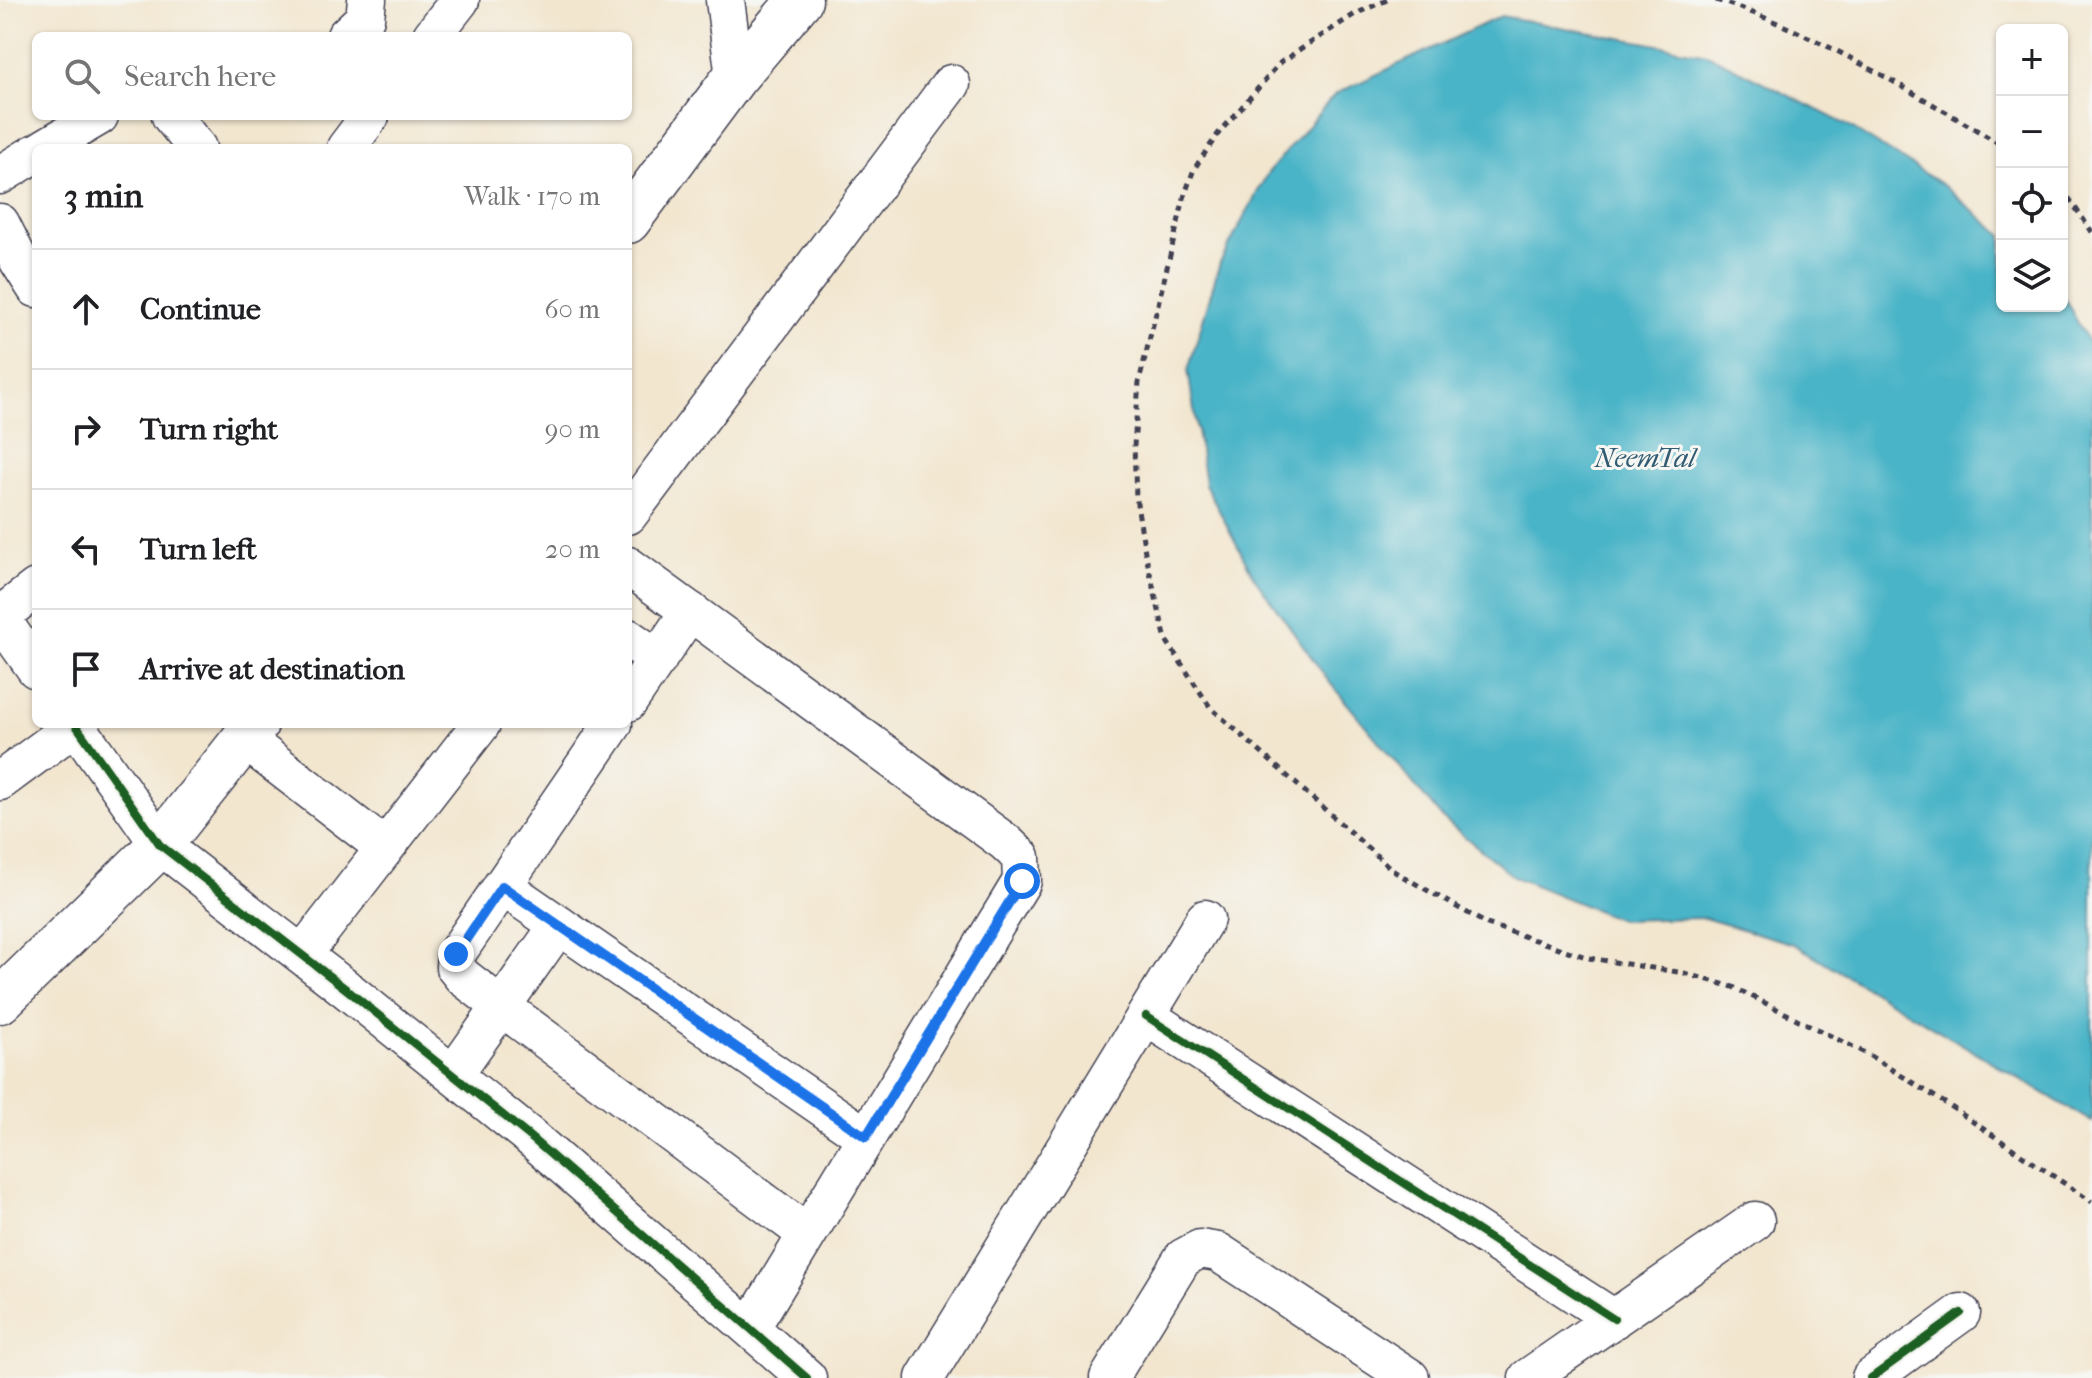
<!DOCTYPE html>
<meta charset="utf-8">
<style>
:root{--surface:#fff;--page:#f2f2f2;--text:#202124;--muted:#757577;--line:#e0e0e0}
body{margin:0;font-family:"IM FELL French Canon",serif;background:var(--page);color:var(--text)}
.controls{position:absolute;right:24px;top:24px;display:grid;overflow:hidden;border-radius:12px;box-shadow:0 2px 6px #0004}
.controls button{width:72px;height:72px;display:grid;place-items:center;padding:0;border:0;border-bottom:2px solid var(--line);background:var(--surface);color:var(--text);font:40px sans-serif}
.stop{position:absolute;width:24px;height:24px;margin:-18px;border:6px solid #1a73e8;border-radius:50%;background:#fff}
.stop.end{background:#1a73e8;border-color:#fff;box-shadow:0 2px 8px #0008}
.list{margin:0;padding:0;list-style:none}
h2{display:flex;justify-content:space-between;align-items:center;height:104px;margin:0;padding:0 32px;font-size:34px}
h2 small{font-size:26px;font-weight:400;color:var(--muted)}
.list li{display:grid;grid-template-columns:52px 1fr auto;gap:24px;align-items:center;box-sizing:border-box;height:120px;padding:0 32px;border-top:2px solid var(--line)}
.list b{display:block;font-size:30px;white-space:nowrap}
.list em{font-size:26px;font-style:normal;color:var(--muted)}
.icon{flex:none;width:44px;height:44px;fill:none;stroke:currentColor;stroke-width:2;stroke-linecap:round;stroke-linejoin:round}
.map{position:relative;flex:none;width:2092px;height:1378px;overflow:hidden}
.search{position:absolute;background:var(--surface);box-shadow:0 2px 6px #0004;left:32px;top:32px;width:600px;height:88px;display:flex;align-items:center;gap:20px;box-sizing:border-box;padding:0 28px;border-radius:12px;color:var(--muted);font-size:30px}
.panel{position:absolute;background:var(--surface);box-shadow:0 2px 6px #0004;left:32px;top:144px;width:600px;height:584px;border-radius:12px}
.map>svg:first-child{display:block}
.water{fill:#4ab4c7;stroke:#366b81;stroke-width:2}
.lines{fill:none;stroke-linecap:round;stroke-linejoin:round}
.minor-casing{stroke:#413f51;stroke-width:41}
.major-casing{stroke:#413f51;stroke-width:47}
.path{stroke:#413f51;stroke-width:5;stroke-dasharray:6 6;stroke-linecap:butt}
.minor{stroke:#fff;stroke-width:38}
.major{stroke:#fff;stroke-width:44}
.cycleway-casing{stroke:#f6f6f2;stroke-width:13}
.cycleway{stroke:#1b5e20;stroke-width:8}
.route{stroke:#1a73e8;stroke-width:10}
.labels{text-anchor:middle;stroke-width:6;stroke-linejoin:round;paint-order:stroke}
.water-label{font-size:28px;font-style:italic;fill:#325c73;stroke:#f6f6f2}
</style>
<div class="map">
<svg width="2092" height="1378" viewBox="0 0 2092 1378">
<rect width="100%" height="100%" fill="#f6f6f2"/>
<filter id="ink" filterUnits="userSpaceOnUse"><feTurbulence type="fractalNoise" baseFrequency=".0125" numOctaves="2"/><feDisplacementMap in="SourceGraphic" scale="16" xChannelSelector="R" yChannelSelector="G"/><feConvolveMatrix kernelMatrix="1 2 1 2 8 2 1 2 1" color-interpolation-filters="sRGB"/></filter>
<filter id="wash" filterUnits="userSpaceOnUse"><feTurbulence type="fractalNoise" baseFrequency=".006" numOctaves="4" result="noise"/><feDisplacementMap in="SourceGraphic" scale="32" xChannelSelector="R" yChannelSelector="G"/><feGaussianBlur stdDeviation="1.8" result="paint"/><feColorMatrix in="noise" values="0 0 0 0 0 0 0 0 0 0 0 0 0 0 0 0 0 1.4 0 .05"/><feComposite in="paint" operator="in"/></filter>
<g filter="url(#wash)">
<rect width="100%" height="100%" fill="#f2e6cf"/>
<path class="water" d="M1501,16L1707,54L1845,124L1943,185L2002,235V306H2062V293L2092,349V1122L1794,944L1704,918L1620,920L1514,877L1442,818L1330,683L1254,577L1205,484L1188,370L1220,263L1267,174L1335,94Z"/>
</g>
<g filter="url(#ink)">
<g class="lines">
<g class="minor-casing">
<path id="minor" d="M725,0L735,77
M346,36L365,18L367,0
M432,36L460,0
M171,116L197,148
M45,148L99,116
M346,148L370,116
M0,175L36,153
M0,223L19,261L36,288
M628,515L951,84
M628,566L1005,842L1021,857L1022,881L751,1327
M0,616L36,588
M0,618L36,669
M628,638L658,659
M628,702L690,611
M75,724L160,845L346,989L529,1136L807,1378
M613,724L456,954L455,967L463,977L502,1007L807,1234
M244,739L385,848
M0,781L76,725
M502,886L866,1137
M302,955L481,724
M1146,1016L1614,1319
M453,1075L559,925
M925,1378L1205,919
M1109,1378L1183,1258L1200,1249L1218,1252L1410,1378
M1528,1378L1755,1221
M1871,1378L1961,1313"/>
</g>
<g class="major-casing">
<path id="major" d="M628,221L735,77L800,0
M0,1001L160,845L256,724"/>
</g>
<path class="path" d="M1387,0L1355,14L1281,62L1218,134L1194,169L1185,194L1139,382L1134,446L1136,498L1145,552L1166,640L1210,707L1395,872L1487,924L1589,958L1684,973L1733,987L1867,1054L1945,1103L2092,1202
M1716,0C1817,32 1911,92 2002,145
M2062,188L2092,232"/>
<use href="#minor" class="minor"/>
<use href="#major" class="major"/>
<g class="cycleway-casing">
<path id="cycleway" d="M75,724L160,845L346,989L529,1136L807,1378
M1146,1016L1614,1319
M1871,1378L1961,1313"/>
</g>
<use href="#cycleway" class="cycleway"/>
</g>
</g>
<g class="lines" filter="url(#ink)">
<path class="route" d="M456,954L502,886L866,1137L1022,881"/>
</g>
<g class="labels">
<g class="water-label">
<text x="1645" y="467">NeemTal</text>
</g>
</g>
</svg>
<div class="controls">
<button>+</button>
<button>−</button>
<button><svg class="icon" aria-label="locate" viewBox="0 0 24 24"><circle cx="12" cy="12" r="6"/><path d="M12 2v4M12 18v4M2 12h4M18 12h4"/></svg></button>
<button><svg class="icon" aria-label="layers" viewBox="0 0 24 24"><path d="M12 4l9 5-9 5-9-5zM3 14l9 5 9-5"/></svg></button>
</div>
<div class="stop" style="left:1022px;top:881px"></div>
<div class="stop end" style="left:456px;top:954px"></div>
<div class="search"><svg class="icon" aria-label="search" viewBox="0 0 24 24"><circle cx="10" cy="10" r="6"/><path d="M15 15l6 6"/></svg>Search here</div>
<section class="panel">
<h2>3 min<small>Walk · 170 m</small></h2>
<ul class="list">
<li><svg class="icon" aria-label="ahead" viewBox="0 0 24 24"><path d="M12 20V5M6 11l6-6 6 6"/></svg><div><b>Continue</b></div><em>60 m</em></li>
<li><svg class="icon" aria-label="right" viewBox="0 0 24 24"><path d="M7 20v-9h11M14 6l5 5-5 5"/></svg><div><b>Turn right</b></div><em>90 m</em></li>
<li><svg class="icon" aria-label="left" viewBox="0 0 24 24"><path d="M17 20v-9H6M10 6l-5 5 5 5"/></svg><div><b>Turn left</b></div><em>20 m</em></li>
<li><svg class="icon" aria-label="arrive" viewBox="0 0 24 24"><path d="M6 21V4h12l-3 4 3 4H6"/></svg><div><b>Arrive at destination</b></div></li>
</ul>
</section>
</div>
